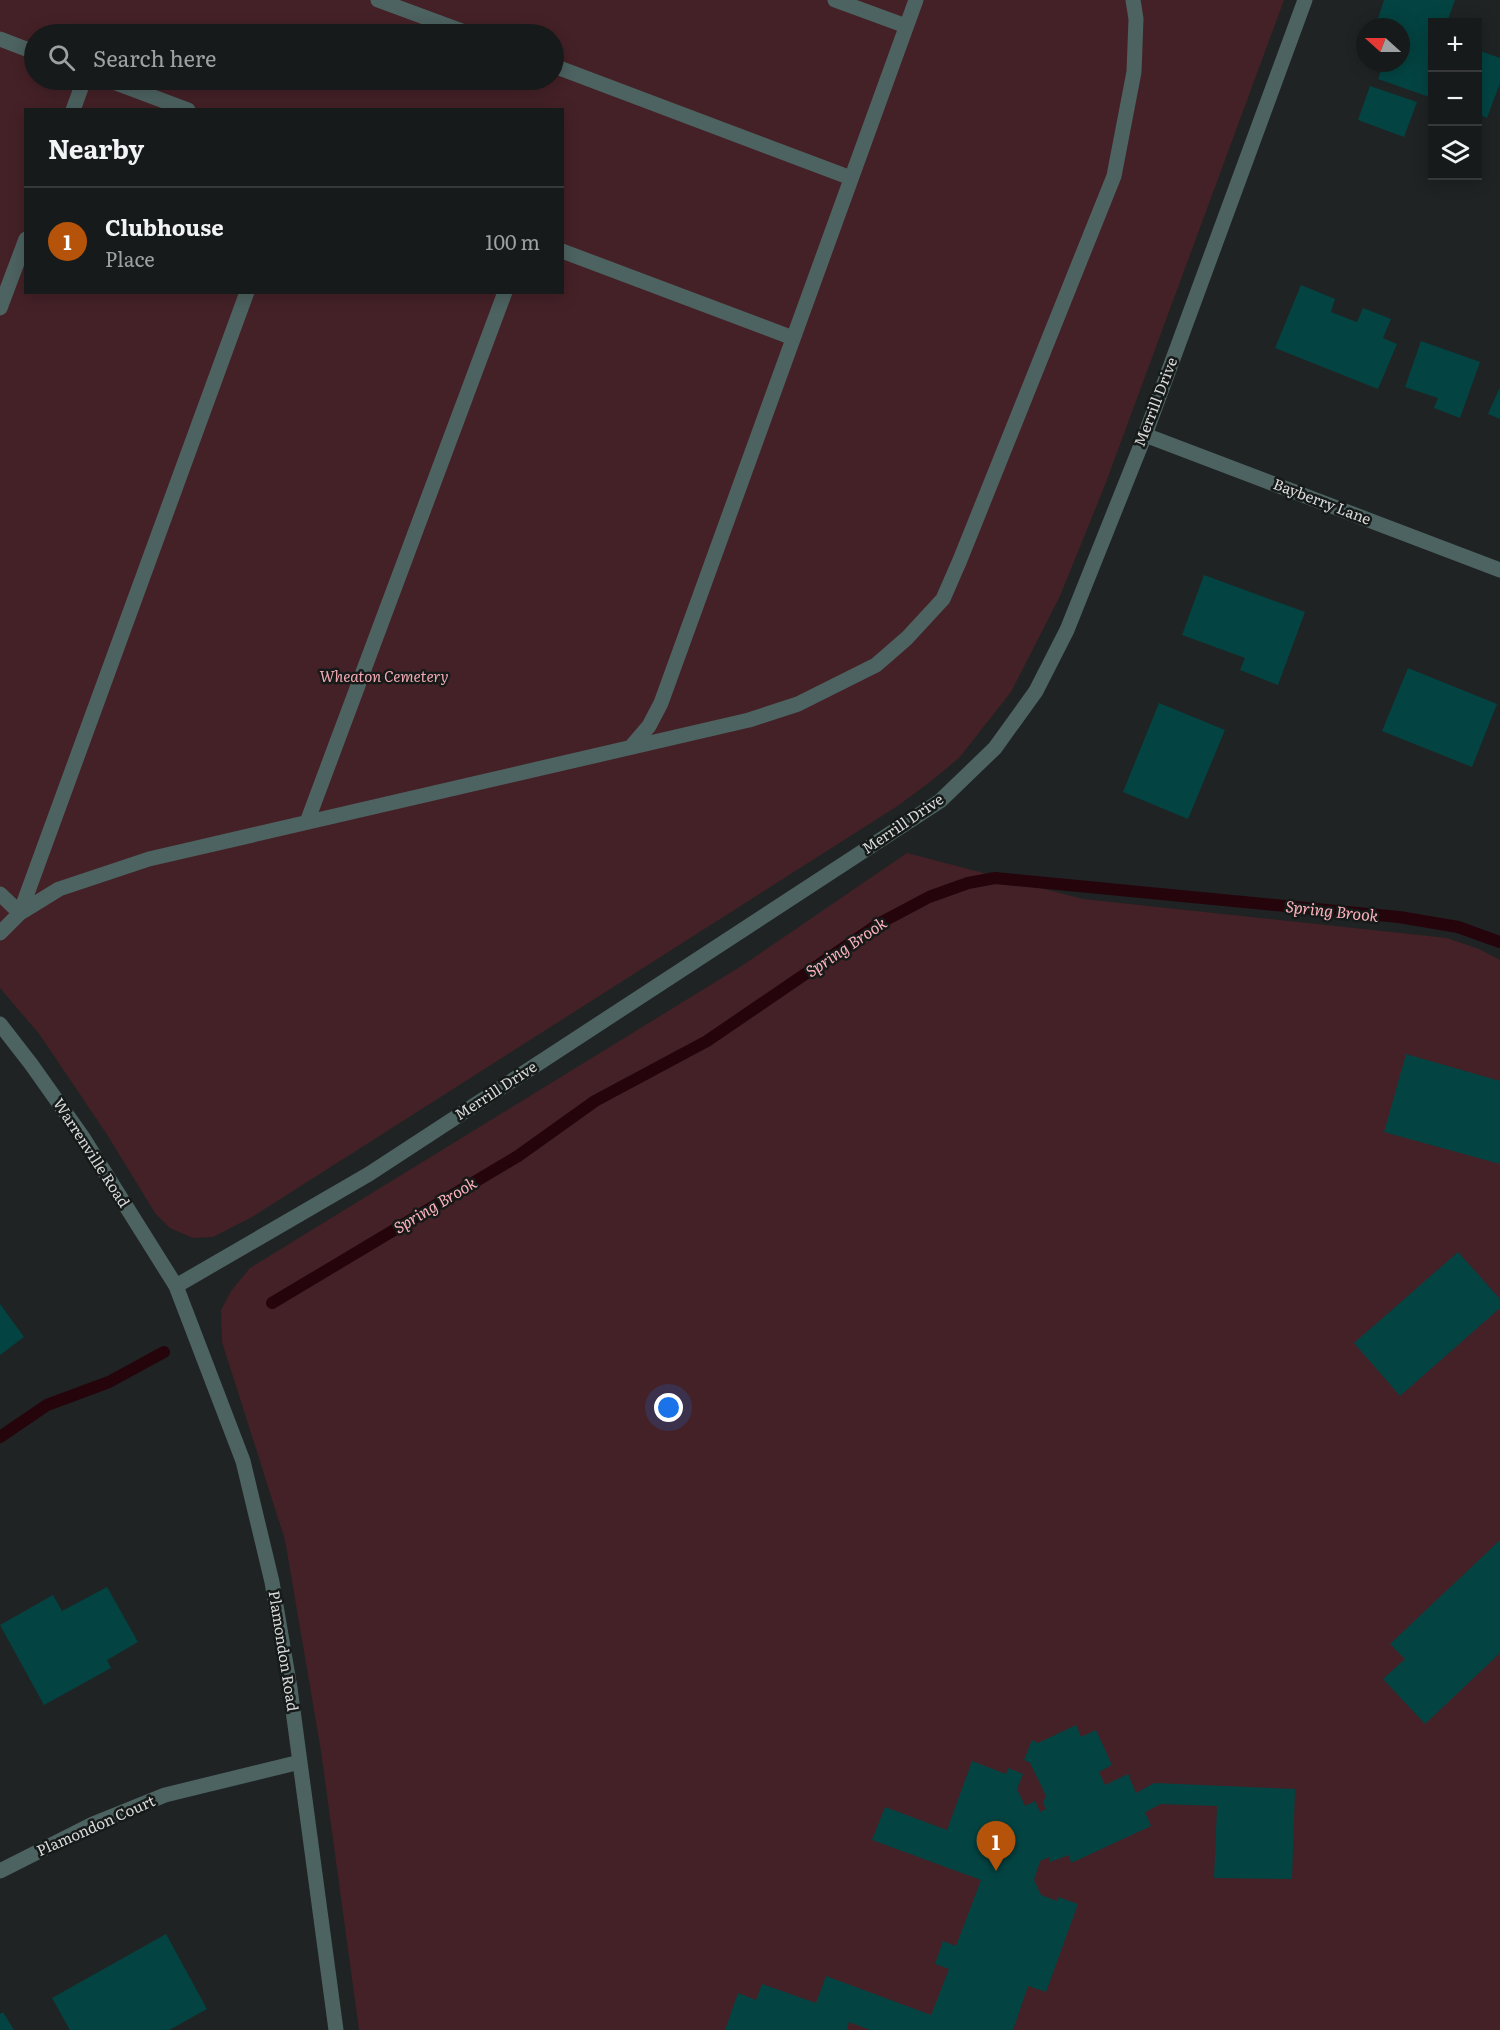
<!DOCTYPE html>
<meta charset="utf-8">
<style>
:root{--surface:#171a1a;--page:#202323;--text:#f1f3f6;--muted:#9ea1a2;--line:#363839;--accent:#b45309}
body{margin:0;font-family:Literata,serif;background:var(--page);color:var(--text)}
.controls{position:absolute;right:18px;top:18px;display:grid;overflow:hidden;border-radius:0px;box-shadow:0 3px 15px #0003}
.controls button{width:54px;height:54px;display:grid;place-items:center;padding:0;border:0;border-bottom:2px solid var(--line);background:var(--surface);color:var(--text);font:30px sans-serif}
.compass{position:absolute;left:1356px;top:18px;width:54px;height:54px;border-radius:50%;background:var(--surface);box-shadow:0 3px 15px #0003;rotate:291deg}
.you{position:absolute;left:669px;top:1408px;width:21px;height:21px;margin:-15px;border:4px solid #fff;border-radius:50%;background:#1a73e8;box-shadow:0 0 0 9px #1a73e833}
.badge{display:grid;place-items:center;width:39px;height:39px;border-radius:50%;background:var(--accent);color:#fff;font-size:20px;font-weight:700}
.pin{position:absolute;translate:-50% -50px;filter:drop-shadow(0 2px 3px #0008)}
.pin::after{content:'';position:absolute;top:32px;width:21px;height:18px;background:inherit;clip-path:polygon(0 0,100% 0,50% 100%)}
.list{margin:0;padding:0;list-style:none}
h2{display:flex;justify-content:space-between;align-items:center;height:78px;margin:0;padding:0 24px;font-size:26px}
h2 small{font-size:20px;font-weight:400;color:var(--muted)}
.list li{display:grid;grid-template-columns:39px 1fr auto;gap:18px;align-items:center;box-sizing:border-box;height:108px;padding:0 24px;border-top:2px solid var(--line)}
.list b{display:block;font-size:22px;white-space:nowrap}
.list p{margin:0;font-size:20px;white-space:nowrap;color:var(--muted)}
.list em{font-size:20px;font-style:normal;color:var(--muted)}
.icon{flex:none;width:33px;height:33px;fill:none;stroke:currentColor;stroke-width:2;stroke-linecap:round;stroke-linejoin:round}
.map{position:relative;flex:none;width:1500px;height:2030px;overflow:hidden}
.search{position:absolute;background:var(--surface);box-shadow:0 3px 15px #0003;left:24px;top:24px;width:540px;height:66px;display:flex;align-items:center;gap:15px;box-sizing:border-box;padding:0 21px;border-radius:33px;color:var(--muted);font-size:22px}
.panel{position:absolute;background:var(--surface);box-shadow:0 3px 15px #0003;left:24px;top:108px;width:540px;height:186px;border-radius:0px}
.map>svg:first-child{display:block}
.green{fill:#442127;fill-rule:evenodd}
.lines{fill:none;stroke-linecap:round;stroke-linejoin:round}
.stream{stroke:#25040c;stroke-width:12}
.building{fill:#034442}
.lane{stroke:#4d6361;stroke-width:15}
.street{stroke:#4d6361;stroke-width:15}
.labels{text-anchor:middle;stroke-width:5;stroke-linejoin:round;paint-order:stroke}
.street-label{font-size:15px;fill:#d8dada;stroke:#161a19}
.park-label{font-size:15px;font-style:italic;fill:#f2a8b2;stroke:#161a19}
.water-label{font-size:16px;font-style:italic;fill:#fdb2bd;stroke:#161a19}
</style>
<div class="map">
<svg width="1500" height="2030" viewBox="0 0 1500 2030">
<rect width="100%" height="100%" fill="#1f2323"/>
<path class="green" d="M0,0H1284L1105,485L1060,596L1011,692L959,758L930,782L896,807L252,1217L213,1237L193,1238L170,1228L155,1213L108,1136L40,1035L0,988ZM34,34H554V80H34ZM26,110H562V292H26Z
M907,853L1083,899L1447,938L1479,949L1500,960V2030H359L321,1751L285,1540L222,1342L221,1310L231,1291L250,1268L743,965Z"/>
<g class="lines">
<path class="stream" d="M272,1303L518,1156L595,1101L707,1041L880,923L929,897L968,883L995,878L1399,917L1458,927L1500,942
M0,1437L47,1405L109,1382L164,1352"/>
</g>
<path class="building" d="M1384,0H1455L1447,22H1432V98L1378,79L1384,63H1401V27H1386L1376,24Z
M1478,50L1500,58V83L1487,118L1478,114Z
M1370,86L1417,102L1404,137L1358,120Z
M1301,285L1335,299L1331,312L1357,322L1363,308L1391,319L1383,338L1397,344L1378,389L1275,348Z
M1421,341L1480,362L1460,418L1434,408L1438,398L1405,387Z
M1500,387V419L1488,414Z
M1204,575L1305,612L1278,685L1240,670L1245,658L1182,635Z
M1408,668L1497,704L1472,767L1382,731Z
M1159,703L1225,730L1188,819L1123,792Z
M1406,1054L1500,1081V1164L1384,1132Z
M1458,1252L1500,1299V1308L1400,1396L1354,1343Z
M0,1304L24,1337L0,1355Z
M1500,1540V1653L1425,1724L1383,1679L1405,1659L1390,1644Z
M107,1587L138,1642L107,1660L111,1668L44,1705L0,1625L53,1595L62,1611Z
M1076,1725L1081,1737L1096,1730L1112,1765L1099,1772L1105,1785L1128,1774L1136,1793L1154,1783L1295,1789L1292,1879L1214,1878L1217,1806L1161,1804L1145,1812L1151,1826L1071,1863L1069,1855L1050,1862L1049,1857L1040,1861L1034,1880L1041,1895L1057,1901L1058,1897L1078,1904L1046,1992L1028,1986L1013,2030H870L849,2022L847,2030H725L738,1993L756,2000L762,1984L816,2003L826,1976L931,2015L949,1969L935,1964L943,1941L956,1946L981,1880L872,1840L885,1807L947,1830L972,1761L1006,1774L1008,1768L1023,1774L1017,1789L1025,1806L1035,1801L1040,1812L1046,1809L1043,1803L1046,1796L1030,1763L1024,1760L1032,1740L1038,1743Z
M166,1934L207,2009L169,2030H70L52,1998Z
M3,2012L14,2030H0V2014Z"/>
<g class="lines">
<path class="lane" d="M378,0L470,34
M835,0L906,26
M0,39L34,52
M554,66L851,178
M108,80L188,110
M73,110L84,80
M562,251L793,338
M0,308L26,239
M631,747L649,726L661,703L916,0
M307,822L505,292
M0,894L20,913L247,292
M0,933L20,913L59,889L149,859L749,720L798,704L876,665L907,638L943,599L960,560L1114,176L1134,72L1136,19L1133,0"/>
<path class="street" d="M1145,435L1500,570
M0,1024L31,1064L82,1136L176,1286L243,1461L272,1582L290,1688L336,2030
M176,1286L369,1174L940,801L995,748L1036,691L1067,630L1145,435L1305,0
M0,1871L93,1824L165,1795L300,1762"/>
</g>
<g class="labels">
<g class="street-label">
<text transform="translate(1156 402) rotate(-69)" y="5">Merrill Drive</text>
<text transform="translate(1322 502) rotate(21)" y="5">Bayberry Lane</text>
<text transform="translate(903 824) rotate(-34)" y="5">Merrill Drive</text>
<text transform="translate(496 1091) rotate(-33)" y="5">Merrill Drive</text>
<text transform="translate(91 1153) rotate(57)" y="5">Warrenville Road</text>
<text transform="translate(283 1651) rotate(81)" y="5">Plamondon Road</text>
<text transform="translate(96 1826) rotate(-24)" y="5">Plamondon Court</text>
</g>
<g class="park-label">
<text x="384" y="682">Wheaton Cemetery</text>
</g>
<g class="water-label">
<text transform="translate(1332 911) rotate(6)" y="6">Spring Brook</text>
<text transform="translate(846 947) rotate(-34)" y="6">Spring Brook</text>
<text transform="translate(435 1205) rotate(-31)" y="6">Spring Brook</text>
</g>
</g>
</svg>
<div class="controls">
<button>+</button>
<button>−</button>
<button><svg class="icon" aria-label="layers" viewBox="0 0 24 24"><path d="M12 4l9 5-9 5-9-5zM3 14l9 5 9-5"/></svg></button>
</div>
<svg class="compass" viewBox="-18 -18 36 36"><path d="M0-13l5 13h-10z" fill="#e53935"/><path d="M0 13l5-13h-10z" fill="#9ea1a2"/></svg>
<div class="you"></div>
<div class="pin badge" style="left:996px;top:1871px">1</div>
<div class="search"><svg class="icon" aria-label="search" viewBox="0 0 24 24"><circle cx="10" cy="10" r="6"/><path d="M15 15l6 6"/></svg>Search here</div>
<section class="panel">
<h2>Nearby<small></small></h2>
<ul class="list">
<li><span class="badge">1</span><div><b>Clubhouse</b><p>Place</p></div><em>100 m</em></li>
</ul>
</section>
</div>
